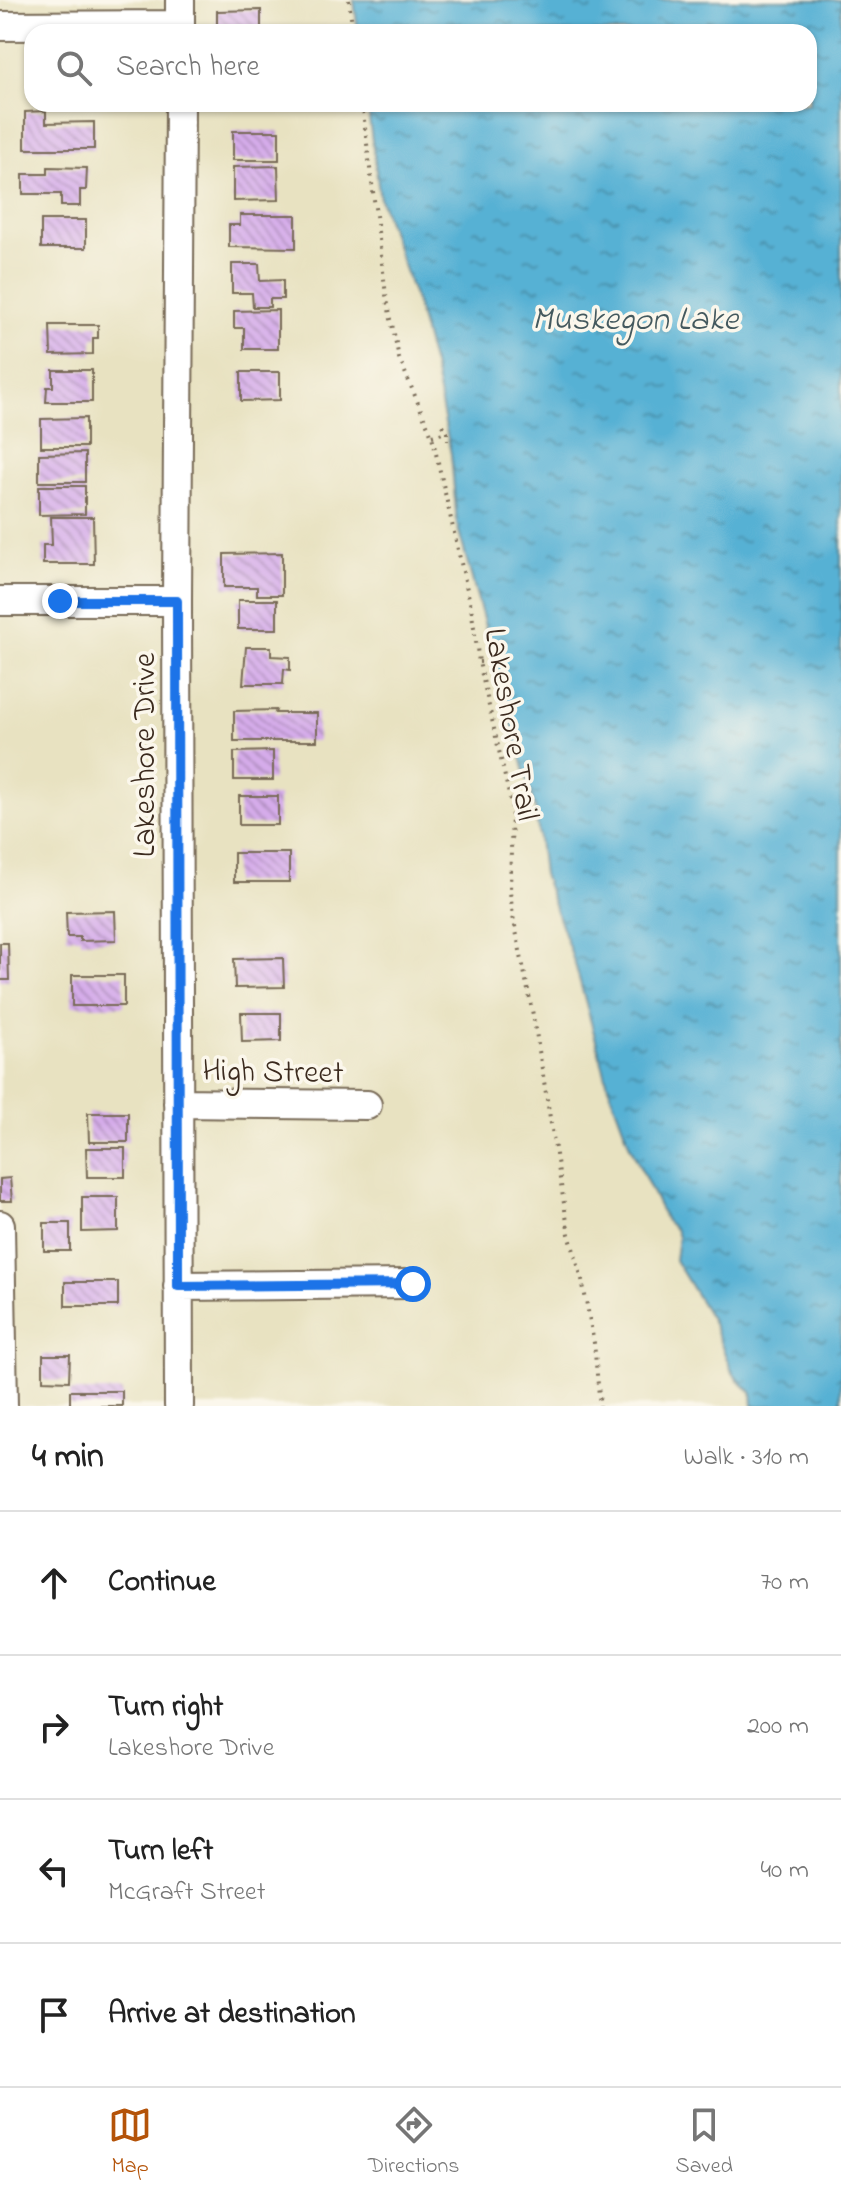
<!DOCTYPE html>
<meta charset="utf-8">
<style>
:root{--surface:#fff;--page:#f2f2f2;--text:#222;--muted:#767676;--line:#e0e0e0;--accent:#b45309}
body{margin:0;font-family:"Indie Flower",sans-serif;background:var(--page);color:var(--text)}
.stop{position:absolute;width:24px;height:24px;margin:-18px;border:6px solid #1a73e8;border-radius:50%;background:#fff}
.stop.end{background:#1a73e8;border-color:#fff;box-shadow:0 2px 8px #0008}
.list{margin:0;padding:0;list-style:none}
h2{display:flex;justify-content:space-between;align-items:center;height:104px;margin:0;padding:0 32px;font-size:34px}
h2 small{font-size:26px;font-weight:400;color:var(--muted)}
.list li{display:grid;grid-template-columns:52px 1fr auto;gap:24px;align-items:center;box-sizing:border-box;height:144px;padding:0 32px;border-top:2px solid var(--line)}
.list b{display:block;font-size:30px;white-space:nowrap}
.list p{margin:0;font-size:26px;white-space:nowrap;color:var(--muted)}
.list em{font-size:26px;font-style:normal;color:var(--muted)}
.icon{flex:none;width:44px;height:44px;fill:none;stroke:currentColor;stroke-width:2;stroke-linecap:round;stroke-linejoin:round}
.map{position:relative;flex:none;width:841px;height:1406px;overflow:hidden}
.search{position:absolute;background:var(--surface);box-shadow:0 2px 6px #0004;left:24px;right:24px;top:24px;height:88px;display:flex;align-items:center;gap:20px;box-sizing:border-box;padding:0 28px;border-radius:24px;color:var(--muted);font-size:30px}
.sheet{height:680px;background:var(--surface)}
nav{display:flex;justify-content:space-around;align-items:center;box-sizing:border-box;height:112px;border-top:2px solid var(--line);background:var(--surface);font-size:22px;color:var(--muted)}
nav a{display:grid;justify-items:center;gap:4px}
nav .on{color:var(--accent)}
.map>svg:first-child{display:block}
.water{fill:url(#water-ripples);stroke:#486e79;stroke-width:2}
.building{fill:url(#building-back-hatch)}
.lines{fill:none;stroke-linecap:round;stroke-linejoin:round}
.minor-casing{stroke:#786a57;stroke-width:32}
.path{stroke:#786a57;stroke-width:4;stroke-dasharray:2 6;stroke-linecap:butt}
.minor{stroke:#fff;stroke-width:28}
.route{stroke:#1a73e8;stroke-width:10}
.labels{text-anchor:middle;stroke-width:7;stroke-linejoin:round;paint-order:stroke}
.street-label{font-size:32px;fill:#3b2a1e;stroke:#fbf7ec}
.water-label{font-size:34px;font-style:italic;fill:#44595e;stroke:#fbf7ec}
</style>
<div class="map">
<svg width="841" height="1406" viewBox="0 0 841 1406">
<defs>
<pattern id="water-ripples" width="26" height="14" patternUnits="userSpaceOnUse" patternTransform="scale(2)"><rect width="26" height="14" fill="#56b1d4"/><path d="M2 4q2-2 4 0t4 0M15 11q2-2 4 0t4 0" fill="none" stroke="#4890ab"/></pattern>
<pattern id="building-back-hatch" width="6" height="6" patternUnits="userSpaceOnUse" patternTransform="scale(2)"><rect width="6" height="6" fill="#d5acea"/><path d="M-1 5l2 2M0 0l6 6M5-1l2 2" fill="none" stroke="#ae8cbd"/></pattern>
</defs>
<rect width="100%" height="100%" fill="#fbf7ec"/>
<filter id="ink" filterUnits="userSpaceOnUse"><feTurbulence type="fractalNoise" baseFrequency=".0125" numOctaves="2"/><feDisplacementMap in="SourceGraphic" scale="16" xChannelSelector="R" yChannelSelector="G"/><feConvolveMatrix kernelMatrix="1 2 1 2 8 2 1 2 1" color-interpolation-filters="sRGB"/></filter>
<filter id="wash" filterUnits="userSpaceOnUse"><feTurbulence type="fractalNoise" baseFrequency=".006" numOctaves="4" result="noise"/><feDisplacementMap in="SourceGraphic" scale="32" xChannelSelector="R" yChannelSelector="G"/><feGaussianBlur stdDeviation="1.8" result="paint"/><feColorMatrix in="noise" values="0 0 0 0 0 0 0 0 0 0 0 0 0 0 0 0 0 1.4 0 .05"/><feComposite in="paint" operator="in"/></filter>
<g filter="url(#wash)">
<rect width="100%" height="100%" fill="#e8e2c1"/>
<path class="water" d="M354,0H841V1406H753L752,1393L737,1379L731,1369L711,1319L675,1260L678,1237L675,1229L666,1221L630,1146L610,1092L576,967L543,874L536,812L457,524L451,454L435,373L416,302L380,199L367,104H809V32H358Z"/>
<g id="blocks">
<path class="building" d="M261,10V32H217V11Z
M46,111V123L94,122V149H25V112Z
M233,131H279V160H233Z
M278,166L279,200L233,201V167Z
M48,167L87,168L86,190H80V206H61V194H23V174H48Z
M240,215H296V248L229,247V225H240Z
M41,220H86V248H41Z
M232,264H259L260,281L283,280V299H270V307H253L252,293H232Z
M278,310V349H244V328H234V311Z
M50,325H98V338H93V354L51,355Z
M53,370H92V402H46L47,387H53Z
M241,372H280V400L241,401Z
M86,418V447H41V419Z
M85,453V482H39V454Z
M39,486H85V514L39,515Z
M51,517H93L94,564H43V545H52Z
M282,553V595H257V587H224V554Z
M238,600H277V629H238Z
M246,647H271V656L290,657V670L284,669L283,684H243Z
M276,710L275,713H317V741H234V711Z
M273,751V780H234V752Z
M239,796H278V825H239Z
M234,853H289V882H234Z
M115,911L116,940L80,941V937H67L66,912Z
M0,943H8L9,980H0Z
M283,958L284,987L235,988L234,959Z
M72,975H124V1006H72Z
M241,1013H281V1041L242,1042Z
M88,1113H128V1142H89Z
M86,1148H125V1177H87Z
M10,1178L12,1201H0V1179Z
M82,1197H118V1231L82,1232Z
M44,1223H70V1251H44Z
M65,1282H118V1306H65Z
M43,1355H70L69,1381L43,1380Z
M70,1391H122V1406H70Z"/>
</g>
</g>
<g filter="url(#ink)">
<use href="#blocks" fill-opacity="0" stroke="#786a57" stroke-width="2"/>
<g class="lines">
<g class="minor-casing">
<path id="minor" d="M180,0V32
M0,26L180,25
M0,601H177
M178,1103L367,1105
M0,1225L3,1406
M178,1286L413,1284
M179,1406L177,601L180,104"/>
</g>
<path class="path" d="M349,0L353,32
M362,104L386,295L399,358L432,436L471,607L479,662L512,808L510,892L513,916L534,1020L569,1234L582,1279L594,1343L600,1406
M443,425L447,432V441
M432,436L447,432
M479,662L499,661"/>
<use href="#minor" class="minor"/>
</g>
</g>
<g class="lines" filter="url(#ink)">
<path class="route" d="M60,601H177L178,1286L413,1284"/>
</g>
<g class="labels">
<g class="street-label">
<text transform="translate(513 724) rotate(80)" y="11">Lakeshore Trail</text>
<text transform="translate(143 755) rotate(-90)" y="11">Lakeshore Drive</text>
<text transform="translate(273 1070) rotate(1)" y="11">High Street</text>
</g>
<g class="water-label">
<text x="635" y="329">Muskegon Lake</text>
</g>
</g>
</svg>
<div class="stop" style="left:413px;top:1284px"></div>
<div class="stop end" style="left:60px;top:601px"></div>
<div class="search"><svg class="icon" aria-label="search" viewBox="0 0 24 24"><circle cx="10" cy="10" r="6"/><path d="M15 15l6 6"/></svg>Search here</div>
</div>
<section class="sheet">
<h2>4 min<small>Walk · 310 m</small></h2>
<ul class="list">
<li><svg class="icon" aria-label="ahead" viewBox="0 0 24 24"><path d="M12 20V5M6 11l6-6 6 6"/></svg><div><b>Continue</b></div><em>70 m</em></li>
<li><svg class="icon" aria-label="right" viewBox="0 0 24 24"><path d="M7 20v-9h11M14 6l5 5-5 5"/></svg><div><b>Turn right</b><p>Lakeshore Drive</p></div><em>200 m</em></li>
<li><svg class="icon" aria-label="left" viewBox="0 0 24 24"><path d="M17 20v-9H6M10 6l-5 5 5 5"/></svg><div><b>Turn left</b><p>McGraft Street</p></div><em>40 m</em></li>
<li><svg class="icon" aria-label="arrive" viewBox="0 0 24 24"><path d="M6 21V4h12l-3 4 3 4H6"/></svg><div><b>Arrive at destination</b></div></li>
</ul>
</section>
<nav>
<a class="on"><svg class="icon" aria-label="map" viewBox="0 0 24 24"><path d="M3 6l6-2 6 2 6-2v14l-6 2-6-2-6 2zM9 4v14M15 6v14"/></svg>Map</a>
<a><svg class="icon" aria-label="directions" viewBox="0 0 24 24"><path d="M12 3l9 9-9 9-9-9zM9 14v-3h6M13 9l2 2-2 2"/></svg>Directions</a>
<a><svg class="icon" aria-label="saved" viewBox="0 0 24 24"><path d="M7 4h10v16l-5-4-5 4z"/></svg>Saved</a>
</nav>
